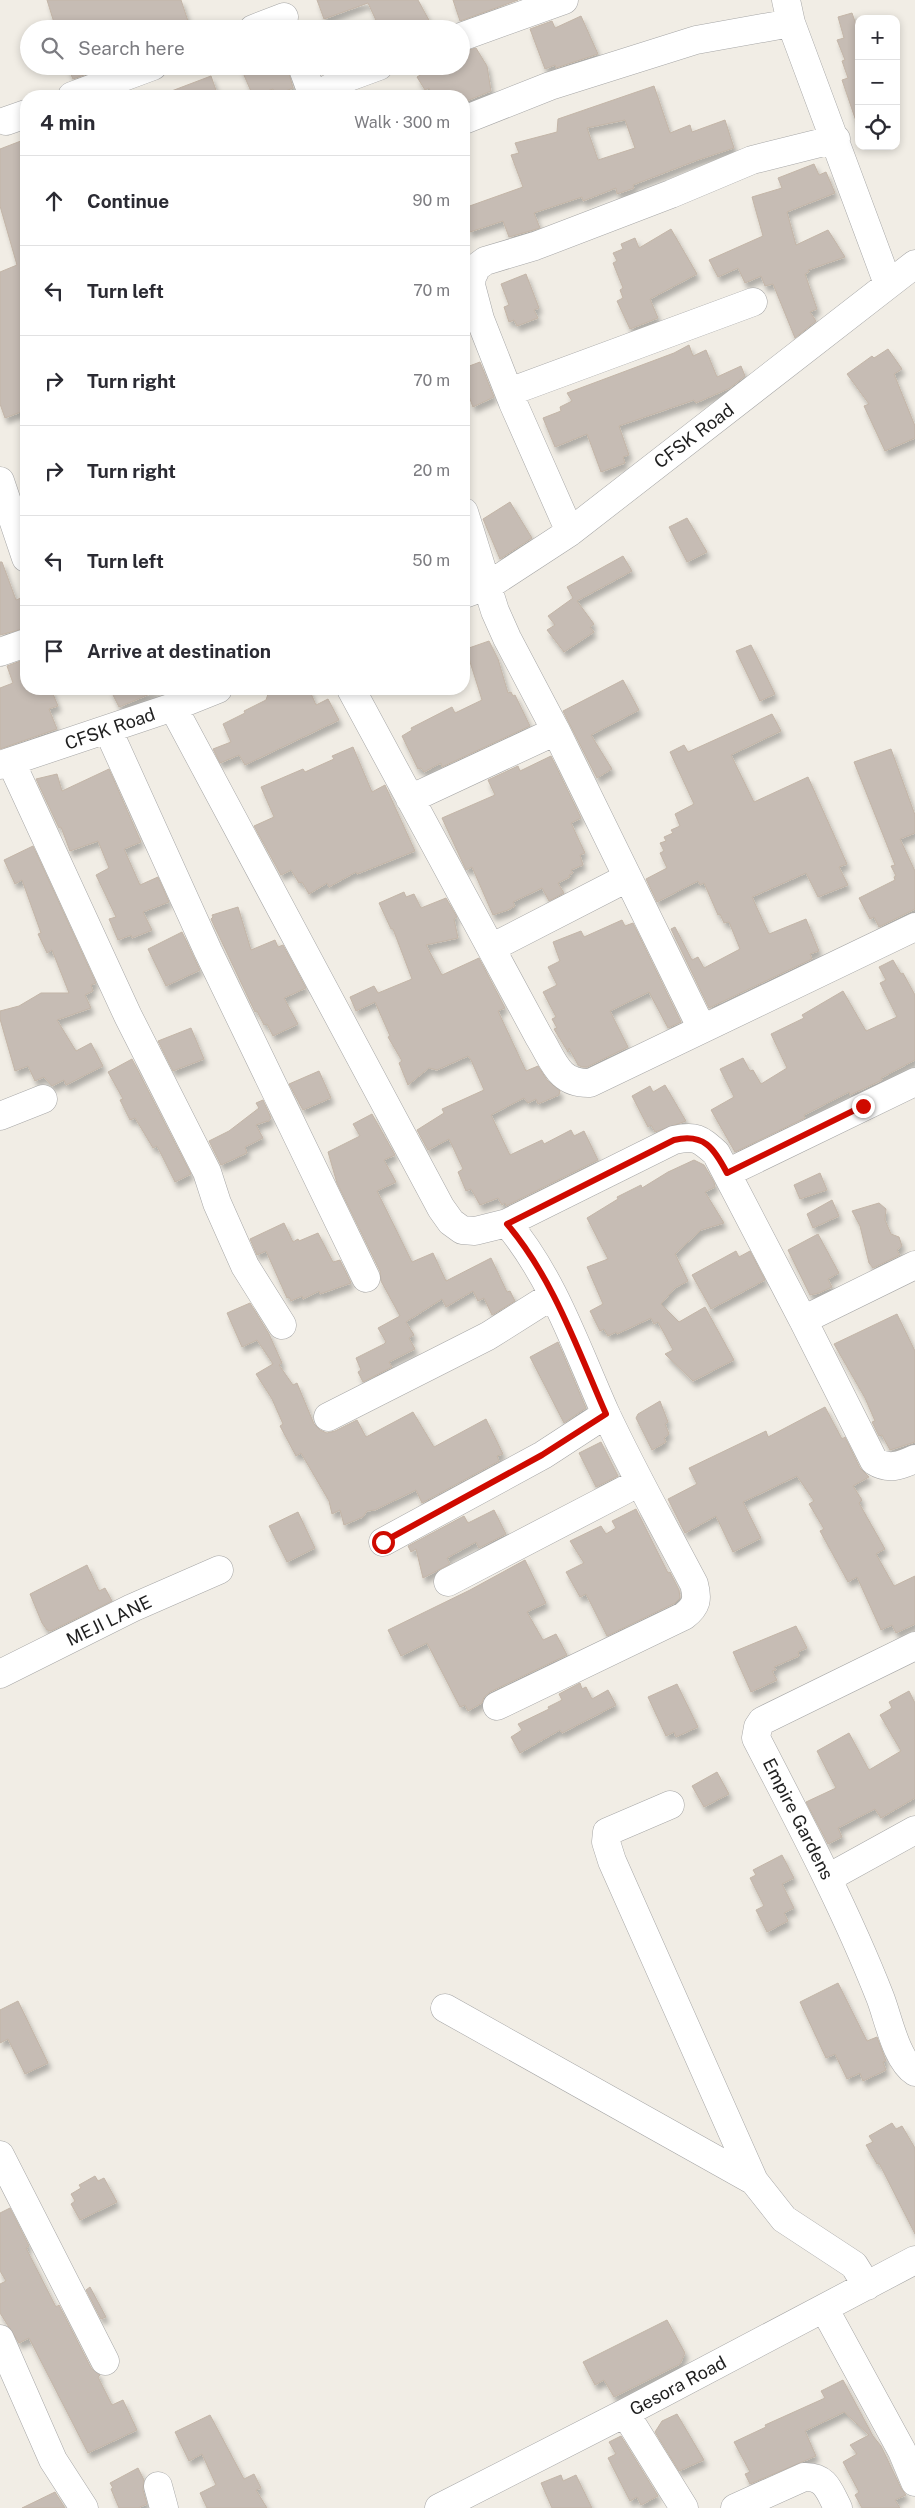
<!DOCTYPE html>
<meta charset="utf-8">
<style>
:root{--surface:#fff;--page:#f2f2f3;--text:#2b2b33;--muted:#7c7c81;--line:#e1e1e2}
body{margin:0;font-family:"Public Sans",sans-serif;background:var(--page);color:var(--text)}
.controls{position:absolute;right:15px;top:15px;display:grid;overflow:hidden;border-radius:10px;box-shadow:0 2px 8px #0003}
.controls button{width:45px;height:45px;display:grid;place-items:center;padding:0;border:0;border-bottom:1px solid var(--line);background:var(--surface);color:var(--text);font:25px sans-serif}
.stop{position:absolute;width:15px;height:15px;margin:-11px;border:4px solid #cf0a00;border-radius:50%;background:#fff}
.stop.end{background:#cf0a00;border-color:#fff;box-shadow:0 1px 5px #0008}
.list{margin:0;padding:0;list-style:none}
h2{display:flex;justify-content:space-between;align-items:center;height:65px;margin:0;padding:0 20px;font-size:21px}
h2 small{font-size:16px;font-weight:400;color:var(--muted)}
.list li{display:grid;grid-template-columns:32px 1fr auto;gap:15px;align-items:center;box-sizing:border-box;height:90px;padding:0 20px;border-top:1px solid var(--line)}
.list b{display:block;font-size:19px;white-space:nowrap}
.list em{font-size:16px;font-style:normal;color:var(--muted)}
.icon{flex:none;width:28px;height:28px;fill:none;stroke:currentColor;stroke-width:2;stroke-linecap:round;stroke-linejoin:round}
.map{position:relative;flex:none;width:915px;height:2508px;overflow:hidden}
.search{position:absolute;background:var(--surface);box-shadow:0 2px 8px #0003;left:20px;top:20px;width:450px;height:55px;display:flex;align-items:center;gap:12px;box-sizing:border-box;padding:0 18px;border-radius:28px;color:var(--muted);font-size:19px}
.panel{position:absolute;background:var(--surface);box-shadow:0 2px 8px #0003;left:20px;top:90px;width:450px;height:605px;border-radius:20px}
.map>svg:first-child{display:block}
.building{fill:#c6bcb4;stroke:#c3b5a7;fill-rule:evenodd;filter:url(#shadow)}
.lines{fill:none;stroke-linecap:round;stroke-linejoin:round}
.minor-casing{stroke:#a6a6a6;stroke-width:29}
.minor{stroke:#fff;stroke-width:28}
.route{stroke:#cf0a00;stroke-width:6}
.labels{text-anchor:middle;stroke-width:5;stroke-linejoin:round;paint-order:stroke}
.street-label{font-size:18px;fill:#1f1f1f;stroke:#fff}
</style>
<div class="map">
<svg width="915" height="2508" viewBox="0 0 915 2508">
<defs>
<filter id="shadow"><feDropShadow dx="3" dy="5.5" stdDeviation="2.5" flood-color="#0004"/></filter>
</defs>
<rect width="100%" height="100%" fill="#f1ede5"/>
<path class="building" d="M47,0H181L188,21L167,29H56Z
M317,0H418L430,22L416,29H380L368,3L324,19Z
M453,0H518L460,21Z
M852,13L859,33V121H856L842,80L848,78L842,61L845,60L837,40L844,38L838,17Z
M581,16L598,54L556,68L555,65L545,69L530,29L552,21L555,28Z
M476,48L487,66L491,91L464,102V96H432L429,88L425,90L417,77L430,69L432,72L448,66H461V52Z
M67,66H94L95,71L73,79Z
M240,66H287L293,88L276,95L273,89L253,96Z
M211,76L218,96H162L161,95Z
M654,86L670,133L690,125L692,132L725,120L734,148L695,161L633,185L634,188L617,194L616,188L583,201L582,197L534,213L540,228L530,231L509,237L503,221L470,232L464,216V208L523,187L511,155L519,153L515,143L557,132L558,119ZM625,120L635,148L598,160L587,128Z
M26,139V410L5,418L0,404V272L17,265L0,206V149Z
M814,164L819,175L826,172L835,193L787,212L796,245L828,230L845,257L808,270L809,272L805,274L817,309L810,312L816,321L795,338L773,284L765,286L761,276L745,283L738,268L718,277L709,260L763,236L752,197L782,188L778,178Z
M671,229L697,274L650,299L658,318L630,329L617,301L623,298L620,290L623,288L613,263L617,261L613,253L623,249L621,244L635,238L639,248Z
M526,274L539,308L534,310L538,318L517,326L514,320L509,322L504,307L509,305L501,284Z
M689,345L693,356L706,350L717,377L741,366L745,376L730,388L696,403L694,400L619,426L629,455L623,457L625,463L601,472L587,434L555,447L543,418L561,411L560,407L572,401L567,393L674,353Z
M888,349L902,369L894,374L915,426V438L885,451L864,406L869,404L847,374L872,356L874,358Z
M480,362L494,397L473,407L464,383V368Z
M510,502L532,538L500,559L483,519Z
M687,518L707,552L687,562L669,527Z
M623,556L632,571L577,601L594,624L590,627L594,632L564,652L547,630L555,625L548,616L573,598L567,587Z
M0,562H2L16,600L26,596V628L0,635Z
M489,641L498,659L508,693L511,692L513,696L515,695L530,726L442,767L441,763L424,772L421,768L418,769L402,736L412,730L411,728L452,707L455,713L482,700L466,649Z
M751,645L775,694L760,701L736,651Z
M26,659V689H51L58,706L49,709L57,729L0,749V688L13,683L7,666Z
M623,680L639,710L591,735L612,769L597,778L563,711Z
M110,689H162L119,707Z
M279,689H309L316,705L328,699L339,720L245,765L239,755L220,763L213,749L231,742L223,724L245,713L244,711L266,700L268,694Z
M772,714L781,731L731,755L754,802L808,777L847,864L839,867L848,885L818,897L806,873L752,897L769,934L806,919L819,951L810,954L812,959L709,1008L671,929L675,927L692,960L698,957L704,968L740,949L729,922L724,923L720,914L718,915L704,883L700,885L698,881L657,902L646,879L667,868L660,853L664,851L660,843L666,841L664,837L673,833L671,830L680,826L675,814L694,804L670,752L684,745L688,752Z
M353,747L372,792L385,785L415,851L357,874L356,872L329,887L327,883L309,894L302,882L299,883L291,870L281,875L254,826L274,817L261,787L303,769L305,772L334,759L332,756Z
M891,749L915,815V833L900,839L915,871V909L879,927L874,917L870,919L859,898L895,880L894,877L896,876L891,866L895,865L854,762Z
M551,756L581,818L571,823L585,853L580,855L583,865L571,870L573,873L569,875L570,877L558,883L564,893L549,901L542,888L513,902L515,906L508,910L493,915L472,867L466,870L442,818L495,795L488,780L518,766L520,771Z
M109,769L141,842L124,849L140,885L158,877L169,902L143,912L152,930L132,938L131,935L118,940L109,919L116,917L96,875L109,868L98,841L70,851L61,827L59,828L36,779L57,774L62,791Z
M33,846L96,983L91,985L93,991L85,995L91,1008L57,1020L76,1051L91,1043L103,1066L66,1085L64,1080L52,1086L44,1077L35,1081L28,1066L15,1071L0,1019V1011L19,1006L41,993H69L52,950L47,953L38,934L41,933L22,880L15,884L4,860Z
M404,892L406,897L414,894L421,908L446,898L457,917L454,919L458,938L426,945L442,975L479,958L505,1008L498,1011L526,1071L538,1066L547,1080L560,1091L559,1095L538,1104L536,1099L528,1103L524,1098L491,1115L510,1155L542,1140L544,1144L571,1130L574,1136L584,1131L598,1160L506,1206L505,1203L502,1205L498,1198L480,1205L471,1189L466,1191L458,1172L463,1169L449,1139L428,1150L417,1130L444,1113L442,1109L484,1090L471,1060L468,1056L437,1070L429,1068L408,1085L399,1063L402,1061L388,1037L390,1036L375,1002L356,1011L350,997L374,986L378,993L412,979L393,929H391L379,903Z
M238,907L251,950L275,940L278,947L283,945L306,988L284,998L298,1024L273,1036L267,1024L264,1025L257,1011L255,1012L211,919L213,917L212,915Z
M622,920L625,926L633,923L681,1022L668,1028L649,992L610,1011L628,1047L587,1067H582L578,1065L569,1048L568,1052L554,1029L557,1028L552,1019L556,1017L543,992L557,985L548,967L560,961L553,942L581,931L584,937Z
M182,932L200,970L166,986L148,949Z
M893,960L901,974L903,973L915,995V1060L881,1078L882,1080L850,1095L849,1092L804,1115L805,1118L735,1152L711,1110L734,1097L720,1069L743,1058L750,1071L753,1070L761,1084L787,1068L771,1034L804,1018L802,1015L843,991L866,1031L897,1017L880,983L886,980L879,967Z
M191,1028L204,1059L173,1071L158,1041Z
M132,1059L191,1174L175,1182L157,1146L153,1148L135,1118L130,1120L120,1100L123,1099L108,1072Z
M319,1071L331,1098L303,1110L289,1084Z
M665,1085L686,1121L655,1132L651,1125L648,1127L632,1096L650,1086L653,1092Z
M263,1100L271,1118L268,1122L267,1121L256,1125L263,1138L245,1147L247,1153L221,1165L209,1141L229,1131L259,1108L256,1103Z
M372,1114L395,1155L384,1160L396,1182L377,1191L412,1262L433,1253L446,1281L491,1258L507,1292L510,1291L515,1301L492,1315L484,1298L478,1301L473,1291L446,1307L442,1299L406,1322L414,1335L409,1338L415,1349L389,1362L392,1367L363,1382L358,1372L361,1370L356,1358L384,1344L386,1342L378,1328L400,1316L381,1281L380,1271L337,1183L328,1152L360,1136L353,1124Z
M694,1160L704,1165L714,1182L715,1187L705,1192L724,1223L701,1230L675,1254L688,1281L675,1288L661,1304L679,1322L705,1307L734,1360L693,1381L665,1354L673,1350L658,1322L654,1324L651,1318L617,1334L616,1332L608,1336L604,1329L600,1331L590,1311L603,1304L587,1267L608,1259L587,1218L618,1199L617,1197L641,1185L642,1188L668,1172Z
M820,1173L827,1190L800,1199L794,1185Z
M832,1200L839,1216L813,1228L807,1214Z
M879,1203L886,1209L885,1220L891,1234L899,1237L902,1246L897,1250L900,1255L873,1268L869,1263L860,1226L852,1211Z
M284,1223L293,1242L298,1239L299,1241L318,1233L333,1262L340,1260L351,1283L320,1294L319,1291L303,1299L302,1296L291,1301L289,1297L287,1298L266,1251L257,1255L250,1239Z
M818,1234L839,1273L828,1279L832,1287L819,1293L810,1295L788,1250Z
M736,1251L739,1257L750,1251L765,1280L711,1309L692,1275Z
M250,1303L269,1334L282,1363L279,1365L293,1385L297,1383L314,1424L320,1430L327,1433L335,1431L357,1420L366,1437L413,1412L434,1447L486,1419L503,1454L497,1456L499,1461L422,1503L416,1490L375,1510L367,1511L363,1517L344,1525L340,1510L332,1514L329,1501L301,1453L296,1456L280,1426L283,1424L272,1399L256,1374L273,1364L257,1340L242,1347L227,1313Z
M897,1314L915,1351V1442L890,1450L882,1435L879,1436L872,1422L875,1421L865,1398L834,1344Z
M558,1342L586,1408L564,1423L530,1357Z
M660,1401L668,1422L665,1424L669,1434L664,1438L666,1442L652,1450L636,1418L638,1414Z
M825,1407L842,1439L845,1437L860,1468L869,1477L853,1486L862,1500L859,1503L885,1549L876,1554L894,1586L915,1576V1624L896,1633L892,1625L881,1630L857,1577L848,1582L820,1531L824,1529L809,1504L814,1501L797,1476L743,1502L761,1538L733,1552L716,1516L685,1533L668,1499L697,1484L689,1468L766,1431L768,1437Z
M601,1442L618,1476L596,1487L579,1453Z
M636,1509L668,1573L670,1572L679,1590L680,1598L675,1603L607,1636L586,1594L580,1597L566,1572L584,1563L570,1541L601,1526L606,1534L616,1528L612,1521Z
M494,1510L506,1534L479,1548L476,1542L447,1558L450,1564L423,1578L416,1549L411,1552L408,1546L464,1516L468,1523Z
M298,1512L315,1548L287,1562L269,1526Z
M525,1560L546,1603L527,1612L543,1640L556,1634L567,1655L490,1692L484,1697L482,1703L468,1711L465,1705L460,1707L427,1643L401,1656L388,1630L470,1590Z
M87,1565L99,1591L105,1588L112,1601L51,1631L47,1630L42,1623L30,1594Z
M796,1626L807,1648L798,1652L799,1656L774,1667L776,1670L772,1671L777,1680L751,1692L733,1652Z
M580,1683L582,1689L586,1687L592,1699L608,1690L616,1705L562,1733L560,1730L520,1753L511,1737L522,1730L518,1724L549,1709L548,1707L562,1700L559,1694Z
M677,1684L698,1727L676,1737L674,1732L666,1736L648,1697Z
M909,1691L915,1703V1798L881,1818L875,1809L838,1828L842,1837L828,1844L806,1802L836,1788L817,1751L849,1733L869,1770L901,1751L880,1715L892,1708L889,1702Z
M717,1772L729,1794L704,1807L692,1786Z
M782,1855L794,1878L782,1884L794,1908L784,1913L788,1921L767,1932L756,1910L764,1906L750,1878L756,1875L753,1870Z
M838,1983L867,2041L877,2037L886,2061L883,2062L886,2070L863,2081L860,2073L847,2079L835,2054L826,2058L800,2002Z
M18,2001L48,2063L25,2074L8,2039L0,2043V2010Z
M892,2123L896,2129L902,2126L915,2148V2234L879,2163L877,2164L866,2145L873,2142L869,2136Z
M95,2176L98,2181L104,2178L117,2202L80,2220L71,2204L75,2201L71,2194L81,2188L79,2185Z
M10,2208L29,2246L26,2248L56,2307L59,2305L91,2368L100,2375L98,2377L112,2405L123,2400L137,2430L88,2453L29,2338L19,2343L0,2313V2284L6,2281L0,2271V2213Z
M90,2287L106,2317L101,2319L86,2290Z
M667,2320L685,2353L680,2364L614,2397L604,2380L595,2385L583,2362Z
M843,2380L873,2436L881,2446L901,2488L906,2495L895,2500L900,2508H862L855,2495L859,2492L843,2462L857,2454L850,2445L869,2435L844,2412L805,2431L816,2456L750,2484L745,2474L750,2472L734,2442L766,2427L765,2425L825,2398L821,2391Z
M677,2414L704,2460L679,2471L655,2432L662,2421Z
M210,2415L244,2479L254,2474L261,2488L256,2490L267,2508H207L200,2493L216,2485L202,2454L189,2461L175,2432Z
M621,2436L658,2496L641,2505L637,2497L630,2501L608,2458L616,2454L609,2442Z
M138,2468L144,2480L143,2490L147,2504L138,2508H119L111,2489L113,2488L110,2483Z
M561,2475L563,2481L576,2475L592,2508H552L541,2483Z
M55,2492L65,2508H22Z"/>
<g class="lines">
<g class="minor-casing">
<path id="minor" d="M786,0L791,23L888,284
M253,29L284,17
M461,37L564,0
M302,66L313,96
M72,96L153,66
M316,96L349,77L379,66
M464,120L550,86L696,40L791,23
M6,121L26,114
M509,392L753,302
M0,481L26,558
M464,512L495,611L507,638L556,731L702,1029
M570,532L513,403L480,319L471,285L472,277L477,267L485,261L535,246L671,194L752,160L836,139
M464,594L489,585L570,532L915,264
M0,652L26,643
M351,689L539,1037C554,1061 558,1084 590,1083L915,927
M173,707L441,1208L451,1222L462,1230L475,1231L507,1223L674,1140C696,1135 700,1139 716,1153L803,1320L915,1265
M108,730L208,951L366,1278
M11,762L128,1016L207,1172L217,1203L245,1266L282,1325
M0,765L173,707L218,689
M410,799L556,731
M491,948L627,878
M0,1116L43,1099
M727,1173L915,1082
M803,1320L874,1461C888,1470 900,1466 915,1459
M328,1417L488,1336L553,1295
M383,1542L543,1455L606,1414
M448,1582L640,1482
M915,1646L762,1721L758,1727L756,1738C800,1823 845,1908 880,1997C888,2017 896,2060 915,2072
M0,1674L132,1608L219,1570
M497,1706L684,1616C697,1606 698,1599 694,1584C664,1527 632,1470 605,1412C576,1347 553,1278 507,1223
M670,1805L607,1832L606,1842L612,1861L754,2181L784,2219L854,2265L867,2286
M828,1878L915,1830
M445,2008L754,2181
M0,2155L105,2361
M824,2308L902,2451L915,2482
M0,2339L53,2460L84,2508
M625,2413L684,2508
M158,2486L164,2508
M439,2508L625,2413L915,2260
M735,2508L804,2477C826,2476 829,2491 838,2508"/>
</g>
<use href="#minor" class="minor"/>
</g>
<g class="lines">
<path class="route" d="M383,1542L542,1455L606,1414C577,1348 553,1278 507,1224L674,1140C704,1133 714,1148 727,1173L863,1106"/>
</g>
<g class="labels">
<g class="street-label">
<text transform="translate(694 436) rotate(-37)" y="6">CFSK Road</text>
<text transform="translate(110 729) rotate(-19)" y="6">CFSK Road</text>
<text transform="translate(109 1621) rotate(-26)" y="6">MEJI LANE</text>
<text transform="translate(798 1819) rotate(63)" y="6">Empire Gardens</text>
<text transform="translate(678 2386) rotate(-28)" y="6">Gesora Road</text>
</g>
</g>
</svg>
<div class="controls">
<button>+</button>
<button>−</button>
<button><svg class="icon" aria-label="locate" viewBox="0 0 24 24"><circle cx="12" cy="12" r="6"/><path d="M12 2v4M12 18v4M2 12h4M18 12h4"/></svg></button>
</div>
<div class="stop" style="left:383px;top:1542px"></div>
<div class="stop end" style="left:863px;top:1106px"></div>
<div class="search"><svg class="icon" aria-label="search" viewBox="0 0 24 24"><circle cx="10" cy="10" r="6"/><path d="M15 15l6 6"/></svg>Search here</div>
<section class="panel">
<h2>4 min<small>Walk · 300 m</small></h2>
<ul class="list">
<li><svg class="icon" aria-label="ahead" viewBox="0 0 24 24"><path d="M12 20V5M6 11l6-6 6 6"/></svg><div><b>Continue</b></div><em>90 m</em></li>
<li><svg class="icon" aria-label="left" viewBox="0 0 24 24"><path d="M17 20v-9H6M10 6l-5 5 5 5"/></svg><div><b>Turn left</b></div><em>70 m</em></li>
<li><svg class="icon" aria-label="right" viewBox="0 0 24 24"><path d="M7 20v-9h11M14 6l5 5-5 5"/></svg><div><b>Turn right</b></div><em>70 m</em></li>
<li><svg class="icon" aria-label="right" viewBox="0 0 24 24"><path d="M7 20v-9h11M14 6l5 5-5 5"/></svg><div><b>Turn right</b></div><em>20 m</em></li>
<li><svg class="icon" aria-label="left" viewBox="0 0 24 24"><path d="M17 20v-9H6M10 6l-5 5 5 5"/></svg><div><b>Turn left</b></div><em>50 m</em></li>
<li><svg class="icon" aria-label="arrive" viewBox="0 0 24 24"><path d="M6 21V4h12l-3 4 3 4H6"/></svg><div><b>Arrive at destination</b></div></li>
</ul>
</section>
</div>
